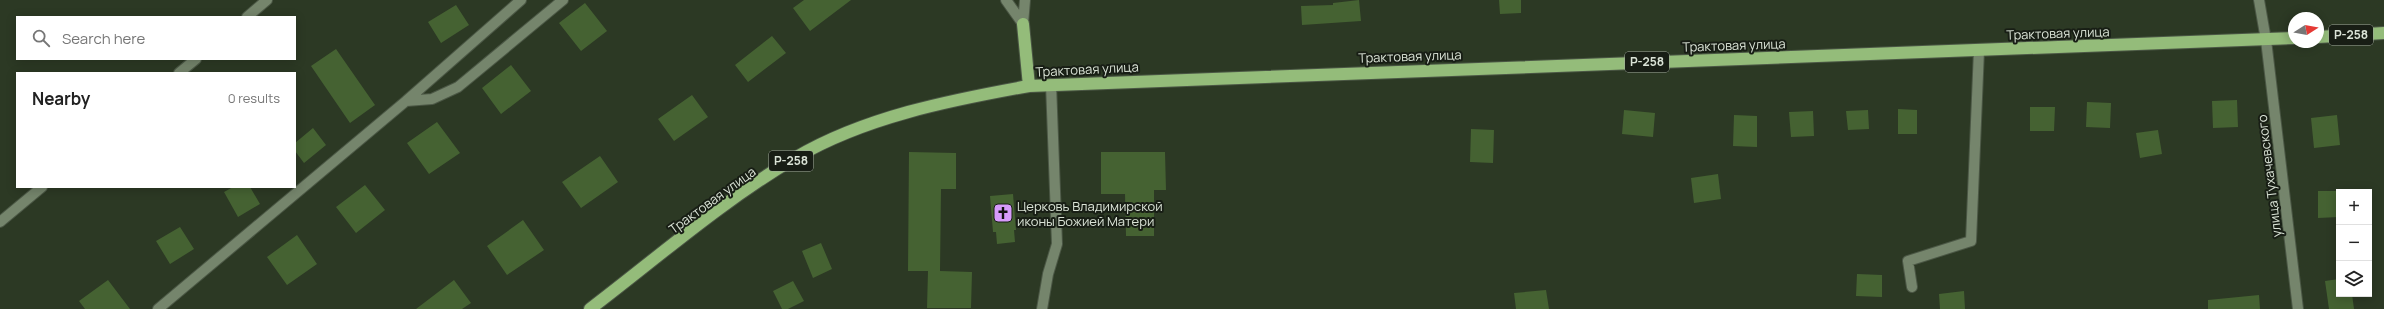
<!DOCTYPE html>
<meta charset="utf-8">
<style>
:root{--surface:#fff;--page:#f2f2f2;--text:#222;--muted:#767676;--line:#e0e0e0}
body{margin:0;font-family:Manrope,sans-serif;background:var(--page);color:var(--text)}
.controls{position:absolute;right:12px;bottom:12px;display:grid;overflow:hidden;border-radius:0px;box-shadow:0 2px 10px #0003}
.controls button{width:36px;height:36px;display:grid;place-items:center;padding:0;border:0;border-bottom:1px solid var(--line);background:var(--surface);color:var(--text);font:20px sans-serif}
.compass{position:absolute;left:2288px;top:12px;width:36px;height:36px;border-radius:50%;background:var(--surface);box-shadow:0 2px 10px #0003;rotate:79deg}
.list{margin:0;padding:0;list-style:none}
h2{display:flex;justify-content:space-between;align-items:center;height:52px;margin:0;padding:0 16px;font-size:17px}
h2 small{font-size:13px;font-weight:400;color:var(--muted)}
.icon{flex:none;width:22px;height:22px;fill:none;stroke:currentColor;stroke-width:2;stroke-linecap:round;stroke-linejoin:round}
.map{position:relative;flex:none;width:2384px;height:309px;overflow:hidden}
.search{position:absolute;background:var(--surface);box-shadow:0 2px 10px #0003;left:16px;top:16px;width:280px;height:44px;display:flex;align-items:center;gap:10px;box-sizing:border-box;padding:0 14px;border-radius:0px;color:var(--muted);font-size:15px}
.panel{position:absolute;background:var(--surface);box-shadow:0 2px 10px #0003;left:16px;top:72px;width:280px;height:116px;border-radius:0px}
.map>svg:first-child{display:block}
.building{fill:#456232}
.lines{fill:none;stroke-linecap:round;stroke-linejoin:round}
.minor-casing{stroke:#4b5745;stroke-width:12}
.highway-casing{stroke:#4b5745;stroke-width:14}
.minor{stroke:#75856c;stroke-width:10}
.highway{stroke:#94bc7a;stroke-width:12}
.labels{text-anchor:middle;stroke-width:4;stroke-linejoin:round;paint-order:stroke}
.shield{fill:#181e15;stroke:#a0a89c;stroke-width:1}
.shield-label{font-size:12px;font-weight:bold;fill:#dae3d6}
.street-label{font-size:13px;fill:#dae3d6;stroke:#181e15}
.poi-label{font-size:13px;fill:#dae3d6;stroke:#181e15;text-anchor:start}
</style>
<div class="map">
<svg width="2384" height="309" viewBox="0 0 2384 309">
<rect width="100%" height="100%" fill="#2c3924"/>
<path class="building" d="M804,0H851L810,31L793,8Z
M1359,0L1361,21L1302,25L1301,6L1333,5V3Z
M1499,0H1521V13L1500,14Z
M585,3L607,31L581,51L559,23Z
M456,5L469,25L441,43L428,22Z
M772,36L786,53L748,82L735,65Z
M336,49L375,105L350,123L311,66Z
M511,65L531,91L501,114L482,88Z
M692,95L708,117L674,141L658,119Z
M2237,100L2238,127L2213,128L2212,101Z
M2087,102L2111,103L2110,128L2086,127Z
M2030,107H2055L2054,131H2030Z
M1898,109L1917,110V134H1898Z
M1624,110L1655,113L1653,137L1622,134Z
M1868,110L1869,129L1848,130L1846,111Z
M1813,111L1814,136L1791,137L1789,112Z
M1734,115L1757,116V147L1733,146Z
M2337,115L2340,145L2314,148L2311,118Z
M437,122L460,153L429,174L407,143Z
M313,128L326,145L304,163L295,151V143Z
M1471,129L1494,130L1493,163L1470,162Z
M2158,130L2162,154L2140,158L2136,133Z
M909,152L956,153V189H941L940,271L972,272L971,308H927L928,271H908Z
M1101,152H1165L1166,190H1154V236H1126L1125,194H1101Z
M600,156L618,182L581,208L562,182Z
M1718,174L1721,199L1694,203L1691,178Z
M365,185L385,210L356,233L336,207Z
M233,187H250L260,204L238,217L224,192Z
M2318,191H2339V217L2318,218Z
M1013,194L1016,230H1014L1015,242L997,244L996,232H993L990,196Z
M523,220L544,250L507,275L487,246Z
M180,227L194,249L170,264L156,241Z
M297,235L317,264L287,285L267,257Z
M821,243L832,269L813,278L802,251Z
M1857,274L1882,275V297L1856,296Z
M2339,279V294H2352L2354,309H2329L2325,281Z
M108,280L130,309H85L79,301Z
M454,280L471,303L462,309H416Z
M793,281L804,301L788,309H782L773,291Z
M1546,290L1549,309H1516L1514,293Z
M1964,291L1965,309H1940L1939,294Z
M2259,295L2260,309H2208V300Z"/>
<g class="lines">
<g class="minor-casing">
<path id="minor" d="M1006,0L1023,24
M2259,0L2266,40L2298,309
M247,17L267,0
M1023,24L1025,0
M179,73L196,59
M406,101L432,99L458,87L563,0
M0,222L42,187
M1912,287L1908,261L1971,241L1979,50
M158,309L406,101L521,0
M1042,309L1048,274L1057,244L1051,84"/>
</g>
<g class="highway-casing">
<path id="highway" d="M1023,24L1029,86
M2318,37L2384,33
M590,309C657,258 722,201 795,158C864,117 951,100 1029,86L2294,38"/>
</g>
<use href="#minor" class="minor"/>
<use href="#highway" class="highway"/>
</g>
<defs>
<g id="church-square" transform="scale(1)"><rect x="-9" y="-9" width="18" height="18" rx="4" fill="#d69bfa" stroke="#181e15"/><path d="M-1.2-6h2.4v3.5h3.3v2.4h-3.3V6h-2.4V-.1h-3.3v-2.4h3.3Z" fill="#111"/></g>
</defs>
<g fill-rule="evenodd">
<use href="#church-square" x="1003" y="213"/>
</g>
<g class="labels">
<g class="shield">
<rect x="2329" y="25" width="44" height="20" rx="3"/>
<rect x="1625" y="52" width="44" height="20" rx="3"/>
<rect x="769" y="151" width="44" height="20" rx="3"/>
</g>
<g class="shield-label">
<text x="2351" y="39">Р-258</text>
<text x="1647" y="66">Р-258</text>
<text x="791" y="165">Р-258</text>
</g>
<g class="street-label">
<text transform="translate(2058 33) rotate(-2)" y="5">Трактовая улица</text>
<text transform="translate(1734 45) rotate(-2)" y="5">Трактовая улица</text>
<text transform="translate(1410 56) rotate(-2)" y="5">Трактовая улица</text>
<text transform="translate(1087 69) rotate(-3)" y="5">Трактовая улица</text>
<text transform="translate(2269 176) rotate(-97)" y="5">улица Тухачевского</text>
<text transform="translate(712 200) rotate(-36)" y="5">Трактовая улица</text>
</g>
<g class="poi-label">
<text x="1017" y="211">Церковь Владимирской<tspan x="1017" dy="15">иконы Божией Матери</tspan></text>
</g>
</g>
</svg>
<div class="controls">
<button>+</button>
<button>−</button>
<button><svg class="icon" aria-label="layers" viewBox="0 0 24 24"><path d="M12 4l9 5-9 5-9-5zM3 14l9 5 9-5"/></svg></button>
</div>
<svg class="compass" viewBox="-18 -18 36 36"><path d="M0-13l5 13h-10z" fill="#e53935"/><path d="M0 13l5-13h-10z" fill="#767676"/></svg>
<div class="search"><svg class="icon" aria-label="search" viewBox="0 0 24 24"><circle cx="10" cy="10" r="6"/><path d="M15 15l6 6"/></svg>Search here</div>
<section class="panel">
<h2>Nearby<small>0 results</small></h2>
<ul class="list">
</ul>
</section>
</div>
